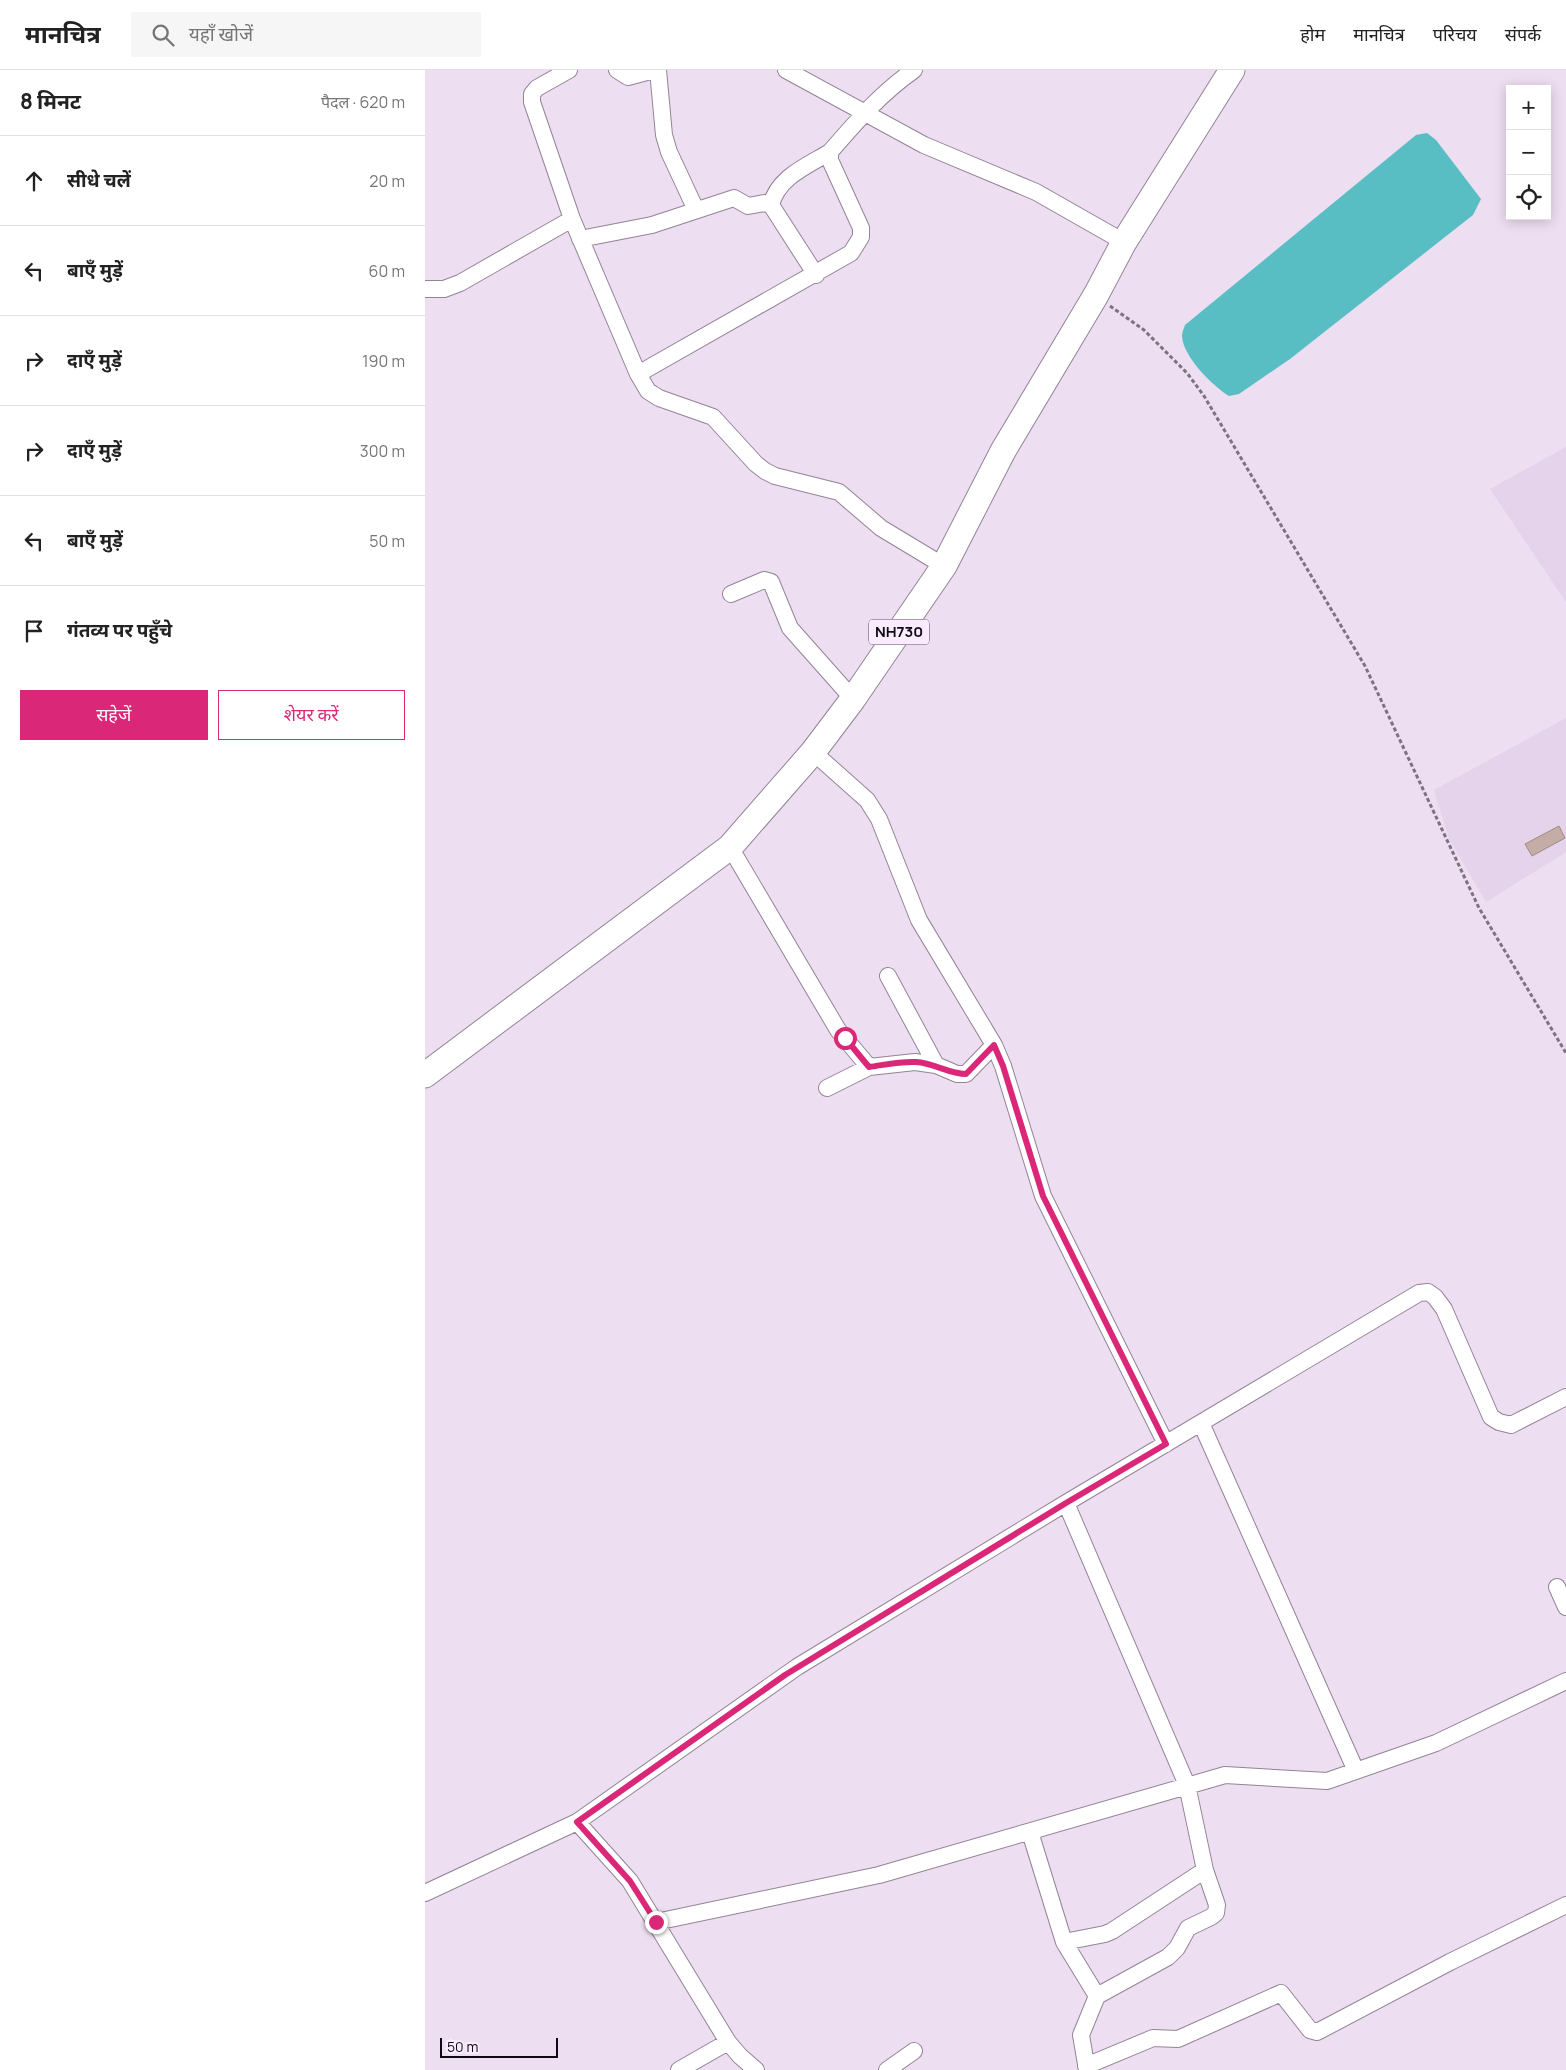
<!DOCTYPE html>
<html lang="hi">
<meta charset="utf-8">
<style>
:root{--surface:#fff;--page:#f6f6f6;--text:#222;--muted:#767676;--line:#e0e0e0;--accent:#db2777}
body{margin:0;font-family:Manrope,"Noto Sans Devanagari",sans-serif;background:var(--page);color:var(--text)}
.controls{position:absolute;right:15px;top:15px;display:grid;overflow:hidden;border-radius:0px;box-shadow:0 2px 12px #0003}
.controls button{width:45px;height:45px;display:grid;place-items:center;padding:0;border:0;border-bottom:1px solid var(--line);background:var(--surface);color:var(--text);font:25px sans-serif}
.scale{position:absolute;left:15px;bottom:12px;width:118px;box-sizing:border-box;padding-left:5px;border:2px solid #0f0a11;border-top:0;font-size:14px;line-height:18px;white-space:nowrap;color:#0f0a11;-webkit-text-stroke:4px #faebfe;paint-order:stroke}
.stop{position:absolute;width:15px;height:15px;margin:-11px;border:4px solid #db2777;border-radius:50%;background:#fff}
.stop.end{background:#db2777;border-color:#fff;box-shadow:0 1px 5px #0008}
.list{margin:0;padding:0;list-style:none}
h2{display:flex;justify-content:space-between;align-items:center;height:65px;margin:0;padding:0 20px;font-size:21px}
h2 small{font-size:16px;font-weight:400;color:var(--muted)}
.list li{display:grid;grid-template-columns:32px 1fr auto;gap:15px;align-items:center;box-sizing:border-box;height:90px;padding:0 20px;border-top:1px solid var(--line)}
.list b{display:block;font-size:19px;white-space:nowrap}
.list em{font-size:16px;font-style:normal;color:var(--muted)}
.actions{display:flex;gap:10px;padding:15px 20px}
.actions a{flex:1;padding:11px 0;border:1px solid var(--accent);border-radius:0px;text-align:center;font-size:18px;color:var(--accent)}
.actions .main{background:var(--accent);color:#fff}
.icon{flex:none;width:28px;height:28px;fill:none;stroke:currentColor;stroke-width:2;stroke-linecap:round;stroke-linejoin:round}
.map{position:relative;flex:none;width:1141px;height:2000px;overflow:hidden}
header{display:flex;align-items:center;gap:30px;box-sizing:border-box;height:70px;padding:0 25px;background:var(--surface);border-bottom:1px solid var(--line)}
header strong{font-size:24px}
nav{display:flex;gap:28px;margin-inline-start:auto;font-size:18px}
.search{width:350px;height:45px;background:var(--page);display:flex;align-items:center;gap:12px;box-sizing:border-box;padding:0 18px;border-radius:0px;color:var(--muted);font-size:19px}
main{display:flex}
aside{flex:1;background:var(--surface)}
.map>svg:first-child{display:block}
.built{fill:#e5d2eb}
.water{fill:#58bec4}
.building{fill:#c5ada7;stroke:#a18984}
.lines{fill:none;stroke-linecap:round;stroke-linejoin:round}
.minor-casing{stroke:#928495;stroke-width:18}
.highway-casing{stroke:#928495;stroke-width:27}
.path{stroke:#7d7380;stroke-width:3;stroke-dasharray:4 2.5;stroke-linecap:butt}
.minor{stroke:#fff;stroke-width:16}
.highway{stroke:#fff;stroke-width:25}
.route{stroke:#db2777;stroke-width:6}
.labels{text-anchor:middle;stroke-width:5;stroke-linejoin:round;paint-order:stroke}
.shield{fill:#faebfe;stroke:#564e58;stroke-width:1}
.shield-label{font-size:15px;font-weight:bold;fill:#0f0a11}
</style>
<header>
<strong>मानचित्र</strong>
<div class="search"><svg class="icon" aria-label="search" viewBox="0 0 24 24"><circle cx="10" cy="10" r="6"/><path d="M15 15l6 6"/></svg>यहाँ खोजें</div>
<nav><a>होम</a><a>मानचित्र</a><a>परिचय</a><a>संपर्क</a></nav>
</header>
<main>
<aside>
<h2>8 मिनट<small>पैदल · 620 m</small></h2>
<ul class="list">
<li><svg class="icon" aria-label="ahead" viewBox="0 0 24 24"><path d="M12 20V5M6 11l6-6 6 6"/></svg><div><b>सीधे चलें</b></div><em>20 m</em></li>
<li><svg class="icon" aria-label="left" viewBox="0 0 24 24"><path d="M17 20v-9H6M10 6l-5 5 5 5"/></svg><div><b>बाएँ मुड़ें</b></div><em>60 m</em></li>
<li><svg class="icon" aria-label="right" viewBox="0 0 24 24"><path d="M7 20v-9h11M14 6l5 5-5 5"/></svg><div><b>दाएँ मुड़ें</b></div><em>190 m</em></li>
<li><svg class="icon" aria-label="right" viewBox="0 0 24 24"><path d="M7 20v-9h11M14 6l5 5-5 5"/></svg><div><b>दाएँ मुड़ें</b></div><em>300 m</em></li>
<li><svg class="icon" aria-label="left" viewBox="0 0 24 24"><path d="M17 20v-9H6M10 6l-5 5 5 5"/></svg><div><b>बाएँ मुड़ें</b></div><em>50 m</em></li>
<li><svg class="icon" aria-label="arrive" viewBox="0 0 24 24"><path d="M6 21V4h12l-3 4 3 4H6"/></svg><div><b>गंतव्य पर पहुँचे</b></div></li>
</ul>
<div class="actions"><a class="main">सहेजें</a><a>शेयर करें</a></div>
</aside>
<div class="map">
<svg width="1141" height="2000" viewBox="0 0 1141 2000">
<rect width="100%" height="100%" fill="#eddef1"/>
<path class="built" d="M1141,377V532L1065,419Z
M1141,648V782L1061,832L1024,769L1009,720Z"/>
<path class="water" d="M1002,63L1011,70L1056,129L1048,145L865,289L814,324L804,326C788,316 758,287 757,266C757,262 759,258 760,255L991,65Z"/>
<path class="building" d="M1134,756L1140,768L1107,786L1100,774Z"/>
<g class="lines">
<g class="minor-casing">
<path id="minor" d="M144,0L112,18L107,24V32L147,149L213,304L223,321L234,328L288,347L331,394L340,401L350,406L414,422L456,458L519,496
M192,0L203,7L229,0
M233,0L239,65L244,82L271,140
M361,0L499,75L611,122L699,172
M346,135C353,107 382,96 405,82
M155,169L227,155L309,128L323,136L339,133L346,135L391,205
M0,219H19L35,213L147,149
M213,304L426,183L436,167V158L405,90V82C431,52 456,23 489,0
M306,524L339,510L346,512L365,558L428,629
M388,682L442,730L454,749L494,850L569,975L578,996L618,1126L741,1374
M305,777L413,960L444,997
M463,906L511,995
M402,1018L444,997L490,992L511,995L532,1004H541L569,975
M776,1353L931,1701
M641,1433L762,1715L780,1800L792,1835L791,1843L786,1847L763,1858L752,1878L743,1887L672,1926
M1132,1517L1141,1537
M152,1752L205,1811L303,1972L315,1986L331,2000
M605,1762L639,1872L672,1926L656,1965L662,2000
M0,1823L152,1752L372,1597L641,1433L994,1223L1003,1222L1010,1227L1019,1239L1066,1347L1074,1352L1086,1355L1141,1327
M231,1852L454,1805L800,1705L902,1711L1011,1673L1141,1611
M639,1872L680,1864L687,1861L780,1800
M661,1996L728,1968L753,1969L856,1923L885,1960L892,1962L1025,1892L1141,1835
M254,2000L303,1972
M462,2000L489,1981"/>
</g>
<g class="highway-casing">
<path id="highway" d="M0,1005L305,777L388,682L428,629L519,496L578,381L671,225L699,172L807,0"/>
</g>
<path class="path" d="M685,236L719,260L762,303L779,326L940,596L1054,838L1141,983"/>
<use href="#minor" class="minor"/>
<use href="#highway" class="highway"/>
</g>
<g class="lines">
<path class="route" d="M231,1852L205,1811L152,1752L360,1605L641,1433L741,1374L618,1126L578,996L569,975L541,1004C524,1004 509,993 491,992C476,991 459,995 444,997L420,968"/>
</g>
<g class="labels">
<rect class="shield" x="444" y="549.5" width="60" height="25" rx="4"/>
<g class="shield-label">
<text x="474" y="567">NH730</text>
</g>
</g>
</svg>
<div class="controls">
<button>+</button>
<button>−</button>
<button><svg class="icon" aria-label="locate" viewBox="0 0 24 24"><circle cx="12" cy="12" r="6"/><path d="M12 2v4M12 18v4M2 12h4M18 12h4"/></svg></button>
</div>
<div class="scale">50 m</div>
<div class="stop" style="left:420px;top:968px"></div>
<div class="stop end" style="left:231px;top:1852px"></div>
</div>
</main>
